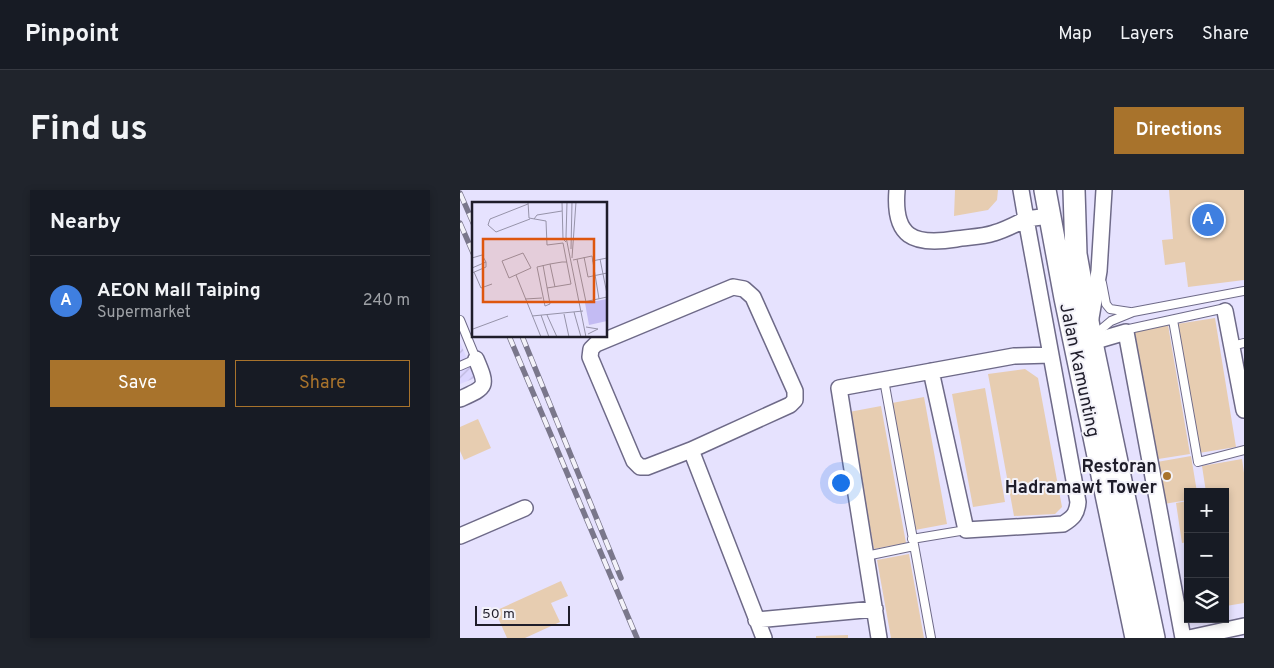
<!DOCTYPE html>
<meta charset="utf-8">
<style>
:root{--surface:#171b24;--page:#20242c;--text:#f1f3f6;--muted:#9ea1a6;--line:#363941;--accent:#a8732c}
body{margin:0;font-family:Overpass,sans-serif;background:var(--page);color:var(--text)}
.controls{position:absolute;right:15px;bottom:15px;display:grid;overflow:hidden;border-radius:0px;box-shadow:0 2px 8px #0003}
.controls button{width:45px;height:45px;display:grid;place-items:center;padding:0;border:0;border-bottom:1px solid var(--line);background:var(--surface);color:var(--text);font:25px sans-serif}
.scale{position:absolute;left:15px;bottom:12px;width:95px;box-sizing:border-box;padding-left:5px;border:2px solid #1f1d2a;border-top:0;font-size:14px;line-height:18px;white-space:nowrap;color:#1f1d2a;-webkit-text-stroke:4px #f3f2f9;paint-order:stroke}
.you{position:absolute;left:380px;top:292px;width:18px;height:18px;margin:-12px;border:4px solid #fff;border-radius:50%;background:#1a73e8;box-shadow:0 0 0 8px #1a73e833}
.badge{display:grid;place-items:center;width:32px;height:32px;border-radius:50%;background:var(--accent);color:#fff;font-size:16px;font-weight:700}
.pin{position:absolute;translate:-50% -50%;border:2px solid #fff;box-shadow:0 1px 5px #0006}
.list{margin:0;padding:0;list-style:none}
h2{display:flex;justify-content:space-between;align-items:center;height:65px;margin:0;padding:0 20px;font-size:21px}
h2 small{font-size:16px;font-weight:400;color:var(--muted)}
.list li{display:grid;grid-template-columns:32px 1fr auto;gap:15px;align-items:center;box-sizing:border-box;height:90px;padding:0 20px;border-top:1px solid var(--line)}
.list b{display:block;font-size:19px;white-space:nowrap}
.list p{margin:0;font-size:16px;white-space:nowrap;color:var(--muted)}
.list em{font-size:16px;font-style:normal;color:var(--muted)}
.actions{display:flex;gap:10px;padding:15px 20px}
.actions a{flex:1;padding:11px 0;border:1px solid var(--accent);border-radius:0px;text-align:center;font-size:18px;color:var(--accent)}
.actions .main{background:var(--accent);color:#fff}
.icon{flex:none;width:28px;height:28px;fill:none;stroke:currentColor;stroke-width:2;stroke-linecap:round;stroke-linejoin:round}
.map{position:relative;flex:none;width:784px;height:448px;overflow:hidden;border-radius:0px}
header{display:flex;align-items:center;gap:30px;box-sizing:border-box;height:70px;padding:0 25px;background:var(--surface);border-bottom:1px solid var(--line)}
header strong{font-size:24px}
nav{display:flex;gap:28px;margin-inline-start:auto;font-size:18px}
.intro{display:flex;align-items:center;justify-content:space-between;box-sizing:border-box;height:120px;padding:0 30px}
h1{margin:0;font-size:35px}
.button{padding:12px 22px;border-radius:0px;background:var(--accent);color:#fff;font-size:18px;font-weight:700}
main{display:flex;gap:30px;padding:0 30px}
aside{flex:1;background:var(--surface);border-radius:0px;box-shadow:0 2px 8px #0003}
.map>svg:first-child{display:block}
.industrial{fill:url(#industrial-furrows)}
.building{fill:#e7cdb1}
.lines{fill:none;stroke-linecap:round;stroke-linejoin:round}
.lane-casing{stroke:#6e6a88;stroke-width:10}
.street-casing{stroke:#6e6a88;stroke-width:18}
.secondary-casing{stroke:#6e6a88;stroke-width:24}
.lane{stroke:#fff;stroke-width:8}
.street{stroke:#fff;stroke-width:15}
.secondary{stroke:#fff;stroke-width:21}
.rail-casing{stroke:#7a778b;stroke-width:5.5}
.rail{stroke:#f3f2f9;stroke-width:4;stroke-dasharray:11;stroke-linecap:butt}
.poi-dot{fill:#a8732c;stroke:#f3f2f9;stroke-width:2}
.labels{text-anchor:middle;stroke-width:4;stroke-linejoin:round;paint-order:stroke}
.street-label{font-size:18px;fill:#1f1d2a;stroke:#f3f2f9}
.poi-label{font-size:18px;font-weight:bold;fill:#1f1d2a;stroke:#f3f2f9;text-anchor:end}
.inset-road{fill:none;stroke:#9693a9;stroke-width:1}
.view{fill:#de560e;fill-opacity:0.15;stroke:#de560e;stroke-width:2.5}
.inset-edge{fill:none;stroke:#1f1d2a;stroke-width:2.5}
</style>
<header>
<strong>Pinpoint</strong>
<nav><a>Map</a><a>Layers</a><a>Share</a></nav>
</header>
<div class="intro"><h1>Find us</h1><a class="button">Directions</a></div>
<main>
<aside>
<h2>Nearby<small></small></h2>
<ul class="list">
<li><span class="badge" style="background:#3f7fe0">A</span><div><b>AEON Mall Taiping</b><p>Supermarket</p></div><em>240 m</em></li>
</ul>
<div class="actions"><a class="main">Save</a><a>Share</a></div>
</aside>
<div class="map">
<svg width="784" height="448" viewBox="0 0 784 448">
<defs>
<pattern id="industrial-furrows" width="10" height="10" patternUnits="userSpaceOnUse" patternTransform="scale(1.25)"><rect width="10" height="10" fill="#dbd5ff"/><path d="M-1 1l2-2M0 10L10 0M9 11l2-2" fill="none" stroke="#bcb6db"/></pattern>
</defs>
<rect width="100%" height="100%" fill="#e6e2fe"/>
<path class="industrial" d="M0,152L15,188L0,194Z"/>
<path class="building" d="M495,0H538L537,10L528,20L494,26Z
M709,0H784V90L728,97L725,72L705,75L702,50L713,49Z
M755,128L776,257L739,263L717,134Z
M708,135L730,264L692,270L671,141Z
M565,179L578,188L602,317L595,324L554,326L528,184Z
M525,198L545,312L513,317L492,204Z
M464,207L487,334L455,340L432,213Z
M421,216L446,353L414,359L389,222Z
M18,229L31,258L4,270L0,261V237Z
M731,266L737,302H728V310L704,314L697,272Z
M782,269L784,283V413L766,416L765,302H746L742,276Z
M728,311V352L722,353L716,313Z
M449,364L464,448H431L417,370Z
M101,391L108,406L91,413L100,432L65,448H47L35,421Z
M388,445V448H356V446Z"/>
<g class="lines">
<g class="lane-casing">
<path id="lane" d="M642,93L646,114L650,119L670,122
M0,130L16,169L0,176
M713,130L738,272L784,260
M666,142L669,139L761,119L765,121
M633,146L651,131L673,122L784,101
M772,156L784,153
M424,190L471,448
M452,349L506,340
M406,366L454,356"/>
</g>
<g class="street-casing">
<path id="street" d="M437,0C433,47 453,56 496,49C508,47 522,47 534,43C545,40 556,34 566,29L618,312C617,324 613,328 603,334L506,340L471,181
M561,0L566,29L589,26
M273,97L284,99L293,107L335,201V210L330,215L231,260L187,277H180L174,271L130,167L131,159L136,154Z
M765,121L784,220
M631,128L639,81L644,0
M632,152L666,142L723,448
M0,209C27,197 28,197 16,169
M231,260L304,448
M0,346L65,318
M296,430L415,419
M419,448L379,198L554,166L591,165
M729,448L784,436"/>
</g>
<g class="secondary-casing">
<path id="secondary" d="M585,0L605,108L676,448
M614,0L616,64L631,148L694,448"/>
</g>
<use href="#lane" class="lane"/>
<use href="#street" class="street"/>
<use href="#secondary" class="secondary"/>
<g class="rail-casing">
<path id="rail" d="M0,3L14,35
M0,33L14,65
M49,146L177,448
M62,146L161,388"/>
</g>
<use href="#rail" class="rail"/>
</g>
<circle class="poi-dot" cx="707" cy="286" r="5"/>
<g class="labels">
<g class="street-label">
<text transform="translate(620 180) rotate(78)" y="6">Jalan Kamunting</text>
</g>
<g class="poi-label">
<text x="697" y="282">Restoran<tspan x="697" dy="21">Hadramawt Tower</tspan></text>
</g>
</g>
<g transform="translate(12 12)">
<rect width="135" height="135" fill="#e6e2fe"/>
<path d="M135,97V119L117,123L113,101Z" fill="#c3bbf3"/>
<path class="inset-road" d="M56,0L57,16L74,19L75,43L91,41L99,82L75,86M90,0L91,37L94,40M95,0L94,35L114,135M56,2L18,17L16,23L24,30L58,17M62,17L65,13L90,9M99,47L100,0M51,51L59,66L37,76L30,59ZM112,55L116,75L135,71M0,56L10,53L14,60M100,56L104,0M105,57L114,100M128,57L135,92M101,58L120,54L127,97M120,59L135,56M78,62L83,85M71,63L78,102L73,104L65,65L78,62L90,60H95M0,66L14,60M2,70L9,86L20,82M0,71L14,65V60M44,73L69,135M53,97L70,96M112,100L135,95M102,110L109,135M92,112L97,135M69,113L77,135M75,113L85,135M60,114L111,109M114,125L126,127L116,132M1,127L36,114"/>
<path class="view" d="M11,37H122V100H11Z"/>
<rect width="135" height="135" class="inset-edge"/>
</g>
</svg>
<div class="controls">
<button>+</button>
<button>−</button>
<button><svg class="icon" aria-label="layers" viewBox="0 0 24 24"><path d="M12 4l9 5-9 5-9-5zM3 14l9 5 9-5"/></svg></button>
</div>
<div class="scale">50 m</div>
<div class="you"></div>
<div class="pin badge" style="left:748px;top:30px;background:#3f7fe0">A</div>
</div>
</main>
